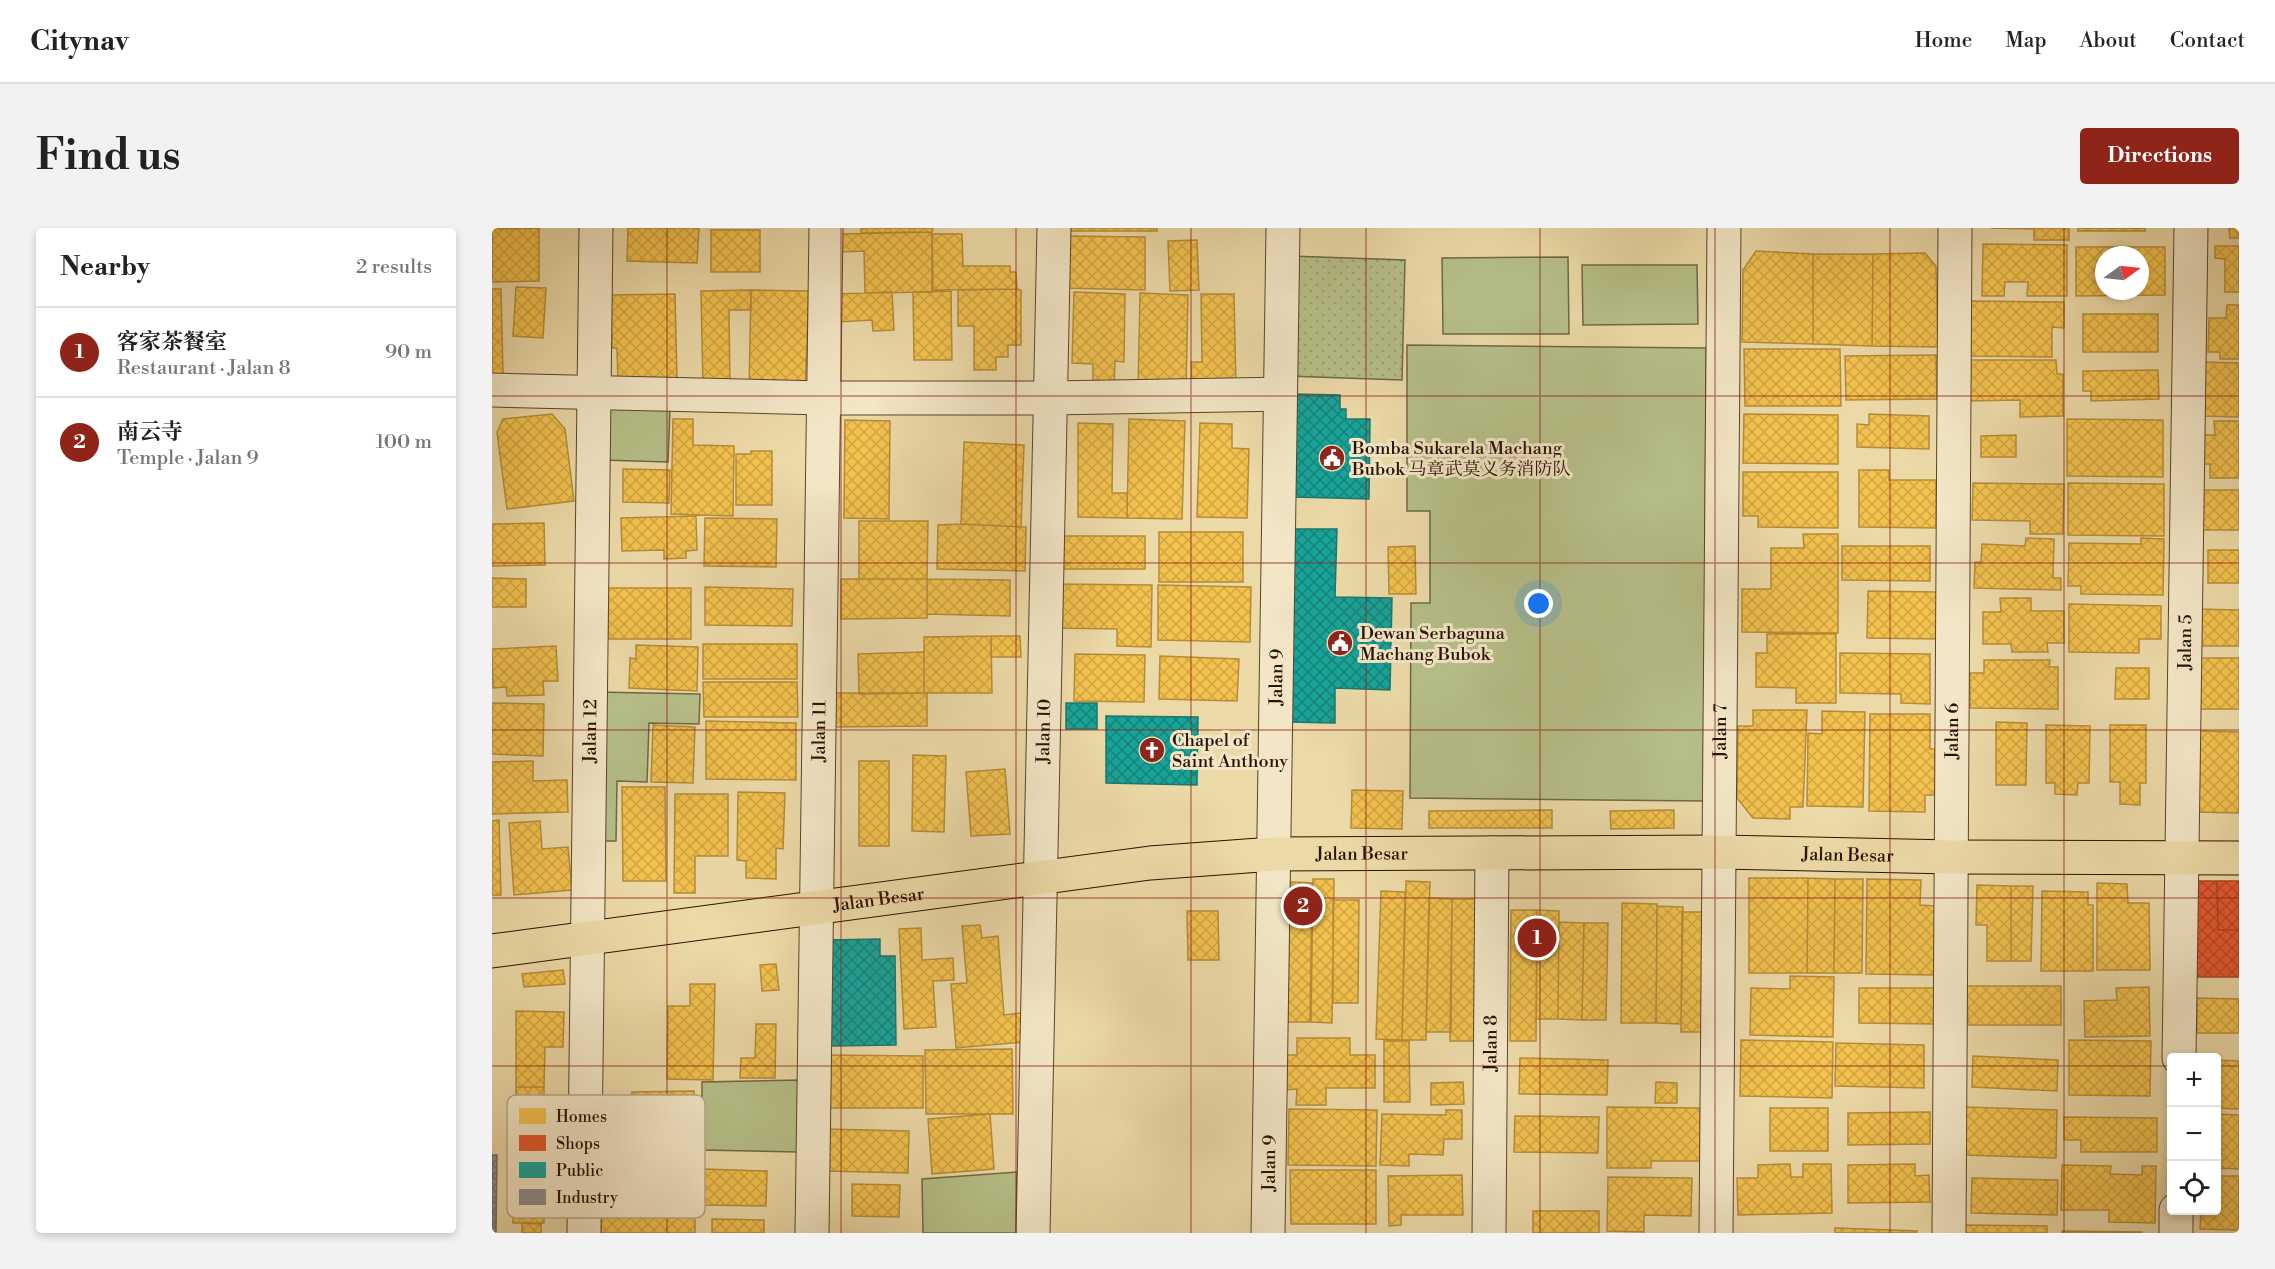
<!DOCTYPE html>
<meta charset="utf-8">
<style>
:root{--surface:#fff;--page:#f2f2f2;--text:#222;--muted:#767676;--line:#e0e0e0;--accent:#8f2418}
body{margin:0;font-family:"Libre Bodoni","Noto Serif SC",serif;background:var(--page);color:var(--text)}
.controls{position:absolute;right:18px;bottom:18px;display:grid;overflow:hidden;border-radius:6px;box-shadow:0 3px 9px #0003}
.controls button{width:54px;height:54px;display:grid;place-items:center;padding:0;border:0;border-bottom:2px solid var(--line);background:var(--surface);color:var(--text);font:30px sans-serif}
.compass{position:absolute;left:1603px;top:18px;width:54px;height:54px;border-radius:50%;background:var(--surface);box-shadow:0 3px 9px #0003;rotate:75deg}
.you{position:absolute;left:1047px;top:376px;width:21px;height:21px;margin:-15px;border:4px solid #fff;border-radius:50%;background:#1a73e8;box-shadow:0 0 0 9px #1a73e833}
.badge{display:grid;place-items:center;width:39px;height:39px;border-radius:50%;background:var(--accent);color:#fff;font-size:20px;font-weight:700}
.pin{position:absolute;translate:-50% -50%;border:3px solid #fff;box-shadow:0 2px 6px #0006}
.list{margin:0;padding:0;list-style:none}
h2{display:flex;justify-content:space-between;align-items:center;height:78px;margin:0;padding:0 24px;font-size:26px}
h2 small{font-size:20px;font-weight:400;color:var(--muted)}
.list li{display:grid;grid-template-columns:39px 1fr auto;gap:18px;align-items:center;box-sizing:border-box;height:90px;padding:0 24px;border-top:2px solid var(--line)}
.list b{display:block;font-size:22px;white-space:nowrap}
.list p{margin:0;font-size:20px;white-space:nowrap;color:var(--muted)}
.list em{font-size:20px;font-style:normal;color:var(--muted)}
.icon{flex:none;width:33px;height:33px;fill:none;stroke:currentColor;stroke-width:2;stroke-linecap:round;stroke-linejoin:round}
.map{position:relative;flex:none;width:1747px;height:1005px;overflow:hidden;border-radius:6px}
header{display:flex;align-items:center;gap:36px;box-sizing:border-box;height:84px;padding:0 30px;background:var(--surface);border-bottom:2px solid var(--line)}
header strong{font-size:28px}
nav{display:flex;gap:33px;margin-inline-start:auto;font-size:21px}
.intro{display:flex;align-items:center;justify-content:space-between;box-sizing:border-box;height:144px;padding:0 36px}
h1{margin:0;font-size:42px}
.button{padding:15px 27px;border-radius:6px;background:var(--accent);color:#fff;font-size:21px;font-weight:700}
main{display:flex;gap:36px;padding:0 36px}
aside{flex:1;background:var(--surface);border-radius:6px;box-shadow:0 3px 9px #0003}
.map>svg:first-child{display:block}
.grass{fill:#b6bf88;stroke:#706846;stroke-width:1.5}
.park{fill:url(#park-dots);stroke:#706846;stroke-width:1.5}
.homes{fill:url(#homes-cross-hatch);stroke:#b68c38;stroke-width:1.5;fill-rule:evenodd}
.shops{fill:url(#shops-cross-hatch);stroke:#ac4221;stroke-width:1.5}
.public{fill:url(#public-cross-hatch);stroke:#1d776b;stroke-width:1.5}
.industry{fill:url(#industry-cross-hatch);stroke:#706867;stroke-width:1.5}
.lines{fill:none;stroke-linecap:round;stroke-linejoin:round}
.minor-casing{stroke:#5b432c;stroke-width:35}
.major-casing{stroke:#2b1103;stroke-width:35}
.minor{stroke:#f2e6c6;stroke-width:33}
.major{stroke:#ebd9a7;stroke-width:33}
.grid{fill:none;stroke:#8f2418;stroke-width:1.5;stroke-opacity:0.55}
.labels{text-anchor:middle;stroke-width:6;stroke-linejoin:round;paint-order:stroke}
.poi-label{font-size:18px;fill:#2b1103;stroke:#f2e6c6;text-anchor:start}
.street-label{font-size:18px;fill:#2b1103;stroke:#f2e6c6}
.key{fill:#f2e6c6;stroke:#b6a68c;stroke-width:1.5}
.key-label{font-size:16px;fill:#2b1103}
</style>
<header>
<strong>Citynav</strong>
<nav><a>Home</a><a>Map</a><a>About</a><a>Contact</a></nav>
</header>
<div class="intro"><h1>Find us</h1><a class="button">Directions</a></div>
<main>
<aside>
<h2>Nearby<small>2 results</small></h2>
<ul class="list">
<li><span class="badge">1</span><div><b>客家茶餐室</b><p>Restaurant · Jalan 8</p></div><em>90 m</em></li>
<li><span class="badge">2</span><div><b>南云寺</b><p>Temple · Jalan 9</p></div><em>100 m</em></li>
</ul>
</aside>
<div class="map">
<svg width="1747" height="1005" viewBox="0 0 1747 1005">
<defs>
<pattern id="park-dots" width="8" height="8" patternUnits="userSpaceOnUse" patternTransform="scale(1.5)"><rect width="8" height="8" fill="#b6bf88"/><path d="M2 2h.1M6 6h.1" fill="none" stroke="#9da374" stroke-width="1.8" stroke-linecap="round"/></pattern>
<pattern id="homes-cross-hatch" width="8" height="8" patternUnits="userSpaceOnUse" patternTransform="scale(1.5)"><rect width="8" height="8" fill="#f2c14e"/><path d="M0 0l8 8M0 8l8-8" fill="none" stroke="#d0a542"/></pattern>
<pattern id="shops-cross-hatch" width="8" height="8" patternUnits="userSpaceOnUse" patternTransform="scale(1.5)"><rect width="8" height="8" fill="#e4572e"/><path d="M0 0l8 8M0 8l8-8" fill="none" stroke="#b94725"/></pattern>
<pattern id="public-cross-hatch" width="8" height="8" patternUnits="userSpaceOnUse" patternTransform="scale(1.5)"><rect width="8" height="8" fill="#17a398"/><path d="M0 0l8 8M0 8l8-8" fill="none" stroke="#15837a"/></pattern>
<pattern id="industry-cross-hatch" width="8" height="8" patternUnits="userSpaceOnUse" patternTransform="scale(1.5)"><rect width="8" height="8" fill="#8d8d92"/><path d="M0 0l8 8M0 8l8-8" fill="none" stroke="#737275"/></pattern>
</defs>
<rect width="100%" height="100%" fill="#ebd9a7"/>
<filter id="stains"><feTurbulence type="fractalNoise" baseFrequency=".00333" numOctaves="4"/><feColorMatrix values="0 0 0 0 .2 0 0 0 0 .09 0 0 0 0 .02 0 0 0 .5 -.17"/></filter>
<radialGradient id="worn" r=".72"><stop offset=".6" stop-color="#630" stop-opacity="0"/><stop offset="1" stop-color="#630" stop-opacity=".3"/></radialGradient>
<path class="grass" d="M1076,29L1077,106H951L950,30Z
M1090,37H1205L1206,96L1091,97Z
M915,117L1214,120L1212,573L918,570L919,375H938V283H915Z
M112,179L178,181L176,234L110,232Z
M103,464L208,466L207,496L157,495L155,554L125,553L124,613H100Z
M308,852L306,924L210,922V854Z
M525,944L524,1005H431L430,951Z"/>
<path class="park" d="M798,28L913,32L910,152L795,148Z"/>
<path class="homes" d="M47,0V53L0,54V1Z
M136,0H207L205,35L135,33Z
M369,0H441L440,4L369,5Z
M571,0H665V3H571Z
M1499,0H1577V12H1542V1Z
M1586,0H1653V3H1586Z
M1737,0H1747V10H1738Z
M219,2H268V44H219Z
M440,4L441,64L373,65L372,23L350,24V6Z
M440,6H470L471,38H518V44H524L525,61L440,62Z
M573,8L653,9V62L572,60Z
M705,12L707,62L678,63L676,13Z
M1491,16L1575,17V68H1535L1536,54H1513L1512,68H1490Z
M1723,18H1747V64H1733V31L1723,30Z
M1584,19H1673V67L1584,68ZM1612,27H1648V63H1612Z
M1264,23L1321,26V116L1250,114L1251,42Z
M1433,25L1444,38L1446,119L1380,118L1381,26Z
M1321,26H1381L1380,118L1321,116Z
M24,59L54,60L51,110L21,108Z
M0,61H9L11,146H0Z
M525,61L529,62V117H516V129H504V142H482V98H466V62Z
M259,62L317,63L313,164L257,162Z
M259,62V82H237L238,159H211L209,63Z
M459,63L460,132H422L421,64Z
M400,64L402,102L381,103L380,92L346,94L345,66Z
M582,64L633,66L632,134L623,133L622,159L601,158V136L580,135Z
M648,65L696,67L694,163H646Z
M183,66L185,151L126,152L125,120H120L119,67Z
M709,66H742L744,160L700,161L699,134H710Z
M1478,73L1572,74V100L1560,99V129L1478,128Z
M1735,77H1747V131H1728V124H1716L1717,90H1734Z
M1591,86H1666V124H1591Z
M1252,121H1348L1349,178H1253Z
M1444,127L1445,171L1354,172L1353,128Z
M1477,132H1564L1565,146H1571V188L1528,189V172L1478,173Z
M1708,134L1747,135V189L1707,188Z
M1666,142L1667,171L1599,173V163H1591V143Z
M60,186L73,201L82,273L15,281L5,204L11,191Z
M1252,186L1346,187V236L1251,235Z
M1377,186L1437,188V221L1365,219V196L1377,197Z
M181,191H201V217L242,218L241,288L179,286Z
M637,191L693,193L690,291L635,290Z
M1575,191L1671,192V249L1575,248Z
M353,192L398,193L397,291L352,290Z
M1722,193H1747V250H1718V236H1703V207H1723Z
M586,195L621,196L620,265H635V290L586,289Z
M708,195L740,196V220L757,221L755,290L705,289Z
M1524,207V229H1489V208Z
M472,214L532,217L529,299L469,296Z
M259,223H280V277H244V226H259Z
M131,241L178,242L177,275L131,274Z
M1367,242H1397V252H1444V300L1367,299Z
M1251,244H1346V300L1266,299V288H1251Z
M1481,255L1572,256L1571,306H1538V293L1480,292Z
M1576,255L1672,256V308L1576,307Z
M1711,262H1747V302H1711Z
M204,288L205,322L194,323V330L172,331V322L130,323L129,290Z
M213,290L285,291L284,339L212,338Z
M367,293H436L435,351H367Z
M52,295L53,337L0,338V296Z
M469,296L534,299L533,343L445,341L446,297Z
M667,304H751V354H667Z
M1311,306H1346V405L1250,404V361H1279V320H1312Z
M567,308H653V341H567Z
M1534,310L1562,311L1561,350H1569V362L1482,360L1483,334H1489L1490,316L1533,318Z
M1649,310L1672,311L1671,367L1589,366V358H1576L1577,315L1649,316Z
M923,318L924,366H897L896,319Z
M1350,318H1438V353L1350,352Z
M1716,322H1747V355H1716Z
M0,350L34,351V379H0Z
M349,351H435V390L349,391Z
M435,351L518,352V388L435,386Z
M565,356L660,357L659,419L625,418V401L564,400Z
M666,357L759,359L758,414L666,412Z
M213,359L301,361L300,398L213,397Z
M116,360H199V411H116Z
M1376,363L1445,364V411L1375,410Z
M1508,370H1539V383H1572V415H1555L1556,424H1520L1519,416H1491V384H1509Z
M1577,376L1669,378V411H1647V425L1577,424Z
M1702,381L1747,382V418H1701Z
M1275,406H1344V475H1304V460L1264,459V425H1275Z
M499,408L500,465H432V409Z
M499,408H528L529,429H499Z
M211,416H305V451H211Z
M144,417L206,419L205,463L137,460L138,430L144,431Z
M64,418L66,453H51L52,467L15,468L14,459L1,460L0,421Z
M432,424V465L367,466L366,426Z
M1348,425L1438,426V476L1409,475V466L1348,465Z
M583,426L653,427L652,474L582,473Z
M668,428L747,431L745,473L667,471Z
M1705,430H1747V481H1705Z
M1492,432H1558L1557,439H1566V481L1478,480V445H1492Z
M1624,440H1657V471H1623Z
M211,454H305L306,489H212Z
M338,465H435V498L338,499Z
M0,475L52,476L51,528L0,526Z
M1261,482H1315L1311,579H1298V591L1261,590L1245,570L1246,498H1261Z
M1330,483L1373,484L1371,579L1315,578L1316,505L1330,506Z
M1378,486H1438V521H1443V567H1433V584L1377,583Z
M214,493L304,495V552L214,551Z
M1504,494L1535,495L1534,557H1504Z
M161,497L203,499L201,555L159,554Z
M1554,497L1598,498L1597,555H1586L1585,567L1563,566V555H1554Z
M1618,497H1654V555H1648V577L1628,576V554H1618Z
M1703,503L1747,504V585L1703,584Z
M421,527L454,528L452,604L420,603Z
M41,533V553L75,552L76,584L0,586V534Z
M367,533H397V618H367Z
M513,541L518,606L479,608L474,544Z
M130,559H173L174,653H131Z
M860,562L911,563L910,601L859,600Z
M246,564L293,565L291,621L284,620V651L254,650V633L245,632Z
M183,566H236V628H203V665H182Z
M1060,582V600H937V583Z
M1182,582V600L1119,601L1118,583Z
M7,592L9,667H0V593Z
M48,593L50,621L76,619L80,662L22,667L17,595Z
M1257,650H1316L1315,745H1257Z
M1316,650L1343,651L1342,745H1315Z
M821,651H842L840,795L819,794Z
M1343,651H1371L1370,745H1342Z
M1375,651L1429,652L1428,677L1443,678L1442,747L1374,746Z
M914,653L938,654L934,812H910Z
M798,654L820,655L818,794H796Z
M1605,655L1635,656L1636,675H1657L1658,742H1605Z
M1485,657L1519,658V733H1495V697H1484Z
M1519,658H1541L1539,733H1519Z
M889,663L913,664L910,812L884,811Z
M1550,663L1596,664V677H1601V743H1549Z
M937,670L960,671L959,804H934Z
M960,671H984V813H958Z
M841,672H867L866,775H841Z
M1130,675L1165,676L1164,795H1129Z
M1165,678L1191,679L1189,796L1164,795Z
M1019,682H1045L1044,813H1018Z
M1045,682L1067,683L1066,791H1044Z
M695,683H726L727,732H696Z
M1190,684H1213L1212,804H1189Z
M1067,694L1092,695L1090,792L1066,791Z
M1092,695H1116L1114,792H1090Z
M488,697L490,710L506,708L512,787L529,785L532,814L464,820L459,756L475,755L470,698Z
M429,700L430,732L461,730L462,752L441,753L444,799L412,801L407,701Z
M284,736L287,762L270,763L268,737Z
M71,742L73,756L32,759L30,746Z
M1298,748L1342,749L1341,809L1258,807L1259,760L1298,761Z
M198,756H223L221,852L175,851L176,778H198Z
M1475,758H1569V797H1476Z
M1657,759L1658,808L1593,809L1592,773L1625,772L1624,760Z
M1367,760H1442V796L1367,795Z
M1705,770L1747,771V805H1705Z
M24,783L72,784L71,819H53L52,859H24Z
M264,796H284L283,850H248L249,830H263Z
M805,810H858V827H883V860H834V877H804L805,861L794,862L793,827H805Z
M1249,812L1341,814L1340,870L1248,868Z
M1577,812L1659,813L1658,868L1577,867Z
M892,813H917L918,874H892Z
M1344,815L1432,817V860L1343,858Z
M520,821L521,886H434L433,822Z
M336,827L431,828V880H336Z
M1481,828L1566,832L1565,863L1480,859Z
M1028,830L1116,832L1115,867L1027,866Z
M1724,832L1747,833V881L1724,880Z
M971,854L972,876L939,877V855Z
M1164,854L1185,855V875H1163Z
M24,859H52V870H71L70,920H52V935H23Z
M202,863L203,918H140V864Z
M1115,879L1208,880V933H1159V940H1115Z
M1473,879L1565,882L1564,930L1471,927Z
M1278,880H1336V923H1278Z
M797,881L885,882L884,938L796,937Z
M954,882H970V911H952L951,927L917,926V938L888,937L890,886L954,887Z
M1438,884V916L1356,917V885Z
M498,886L502,941L440,946L436,891Z
M1724,886L1747,887V941L1724,940Z
M1023,888L1107,889L1106,925L1022,924Z
M1572,889L1665,890V924H1589V912H1572Z
M333,901L417,903L416,945L332,943Z
M23,935H52V995H21Z
M1298,936L1299,949H1311V936H1339L1340,985L1246,987L1245,950H1266V937Z
M1423,936V948L1437,947L1438,974L1356,975V937Z
M1570,937L1619,938L1618,946L1650,947V938H1664L1663,995L1617,994V982H1569Z
M210,941L275,943L274,978L209,977Z
M798,942H884V996H799Z
M970,947L971,987H909V997L897,998L896,948Z
M1724,948H1747V1002L1708,1001L1709,982H1724Z
M1116,949L1200,950L1199,988L1152,987V1004L1115,1003Z
M1480,950L1566,952L1565,987L1479,985Z
M360,956L408,957L407,989L360,988Z
M110,979L203,981V1005H109Z
M1041,983H1107V1005H1041Z
M220,991L272,992V1005H220Z
M30,995L49,996V1005H30Z
M1471,997L1555,998V1005H1471Z
M1343,1000L1425,1003V1005H1343Z
M1570,1003L1650,1004V1005H1570Z"/>
<path class="shops" d="M1701,653H1725L1726,702H1747V749H1702Z
M1725,653H1747V702H1726Z"/>
<path class="public" d="M804,166L848,167V181H854V191H878L877,271L803,269Z
M800,301H845L843,369L900,370L898,462L843,460V495L796,494Z
M574,475H605V501H574Z
M614,488L706,489L705,557L614,555Z
M388,711V728H403L404,817L338,818L336,712Z"/>
<path class="industry" d="M0,927H5L4,1005H0Z"/>
<g class="lines">
<g class="minor-casing">
<g id="minor">
<path d="M0,162L332,170H559L788,166"/>
<path id="s1" d="M1687,830L1699,0"/>
<path id="s2" d="M92,1005L104,0"/>
<path id="s3" d="M320,1005L334,0"/>
<path id="s4" d="M541,1005L562,0"/>
<path id="s5" d="M776,1005L791,0"/>
<path id="s6" d="M997,1005L1000,625"/>
<path id="s7" d="M1224,1005L1232,0"/>
<path id="s8" d="M1457,1005L1463,0"/>
<path d="M1684,1005V982"/>
</g>
</g>
<g class="major-casing">
<g id="major">
<path id="s9" d="M0,723L658,635L782,626L1228,624L1459,629L1747,630"/>
</g>
</g>
<use href="#minor" class="minor"/>
<use href="#major" class="major"/>
</g>
<path class="grid" d="M175,0V1005M349,0V1005M524,0V1005M699,0V1005M874,0V1005M1048,0V1005M1223,0V1005M1398,0V1005M1572,0V1005M0,168H1747M0,335H1747M0,502H1747M0,670H1747M0,838H1680M1724,838H1747"/>
<defs>
<g id="civic-disc" transform="scale(1.35)"><circle r="9.5" fill="#8f2418" stroke="#f2e6c6"/><path d="M-.6-6.5H3V-4.5H.6V-3L4-1V1h2V6H-6V1h2V-1L-.6-3ZM-1.2 2.5V6h2.4V2.5Z" fill="#fff"/></g>
<g id="church-disc" transform="scale(1.35)"><circle r="9.5" fill="#8f2418" stroke="#f2e6c6"/><path d="M-1.2-6h2.4v3.5h3.3v2.4h-3.3V6h-2.4V-.1h-3.3v-2.4h3.3Z" fill="#fff"/></g>
</defs>
<g fill-rule="evenodd">
<use href="#civic-disc" x="840" y="230"/>
<use href="#civic-disc" x="848" y="415"/>
<use href="#church-disc" x="660" y="522"/>
</g>
<g class="labels">
<g class="poi-label">
<text x="860" y="226">Bomba Sukarela Machang<tspan x="860" dy="21">Bubok 马章武莫义务消防队</tspan></text>
<text x="868" y="411">Dewan Serbaguna<tspan x="868" dy="21">Machang Bubok</tspan></text>
<text x="680" y="518">Chapel of<tspan x="680" dy="21">Saint Anthony</tspan></text>
</g>
<g class="street-label">
<text dy="6" stroke="none"><textPath href="#s1" startOffset="416">Jalan 5</textPath></text>
<text dy="6" stroke="none"><textPath href="#s5" startOffset="556">Jalan 9</textPath></text>
<text dy="6" stroke="none"><textPath href="#s2" startOffset="502">Jalan 12</textPath></text>
<text dy="6" stroke="none"><textPath href="#s3" startOffset="502">Jalan 11</textPath></text>
<text dy="6" stroke="none"><textPath href="#s4" startOffset="502">Jalan 10</textPath></text>
<text dy="6" stroke="none"><textPath href="#s7" startOffset="502">Jalan 7</textPath></text>
<text dy="6" stroke="none"><textPath href="#s8" startOffset="502">Jalan 6</textPath></text>
<text dy="6" stroke="none"><textPath href="#s9" startOffset="876">Jalan Besar</textPath></text>
<text dy="6" stroke="none"><textPath href="#s9" startOffset="1362">Jalan Besar</textPath></text>
<text dy="6" stroke="none"><textPath href="#s9" startOffset="390">Jalan Besar</textPath></text>
<text dy="6" stroke="none"><textPath href="#s6" startOffset="190">Jalan 8</textPath></text>
<text dy="6" stroke="none"><textPath href="#s5" startOffset="70">Jalan 9</textPath></text>
</g>
</g>
<rect x="15" y="867" width="198" height="123" rx="9" class="key"/>
<rect x="27" y="880" width="27" height="16" fill="#f2c14e"/>
<rect x="27" y="907" width="27" height="16" fill="#e4572e"/>
<rect x="27" y="934" width="27" height="16" fill="#17a398"/>
<rect x="27" y="961" width="27" height="16" fill="#8d8d92"/>
<g class="key-label">
<text x="64" y="894">Homes</text>
<text x="64" y="921">Shops</text>
<text x="64" y="948">Public</text>
<text x="64" y="975">Industry</text>
</g>
<rect width="100%" height="100%" filter="url(#stains)"/>
<rect width="100%" height="100%" fill="url(#worn)"/>
</svg>
<div class="controls">
<button>+</button>
<button>−</button>
<button><svg class="icon" aria-label="locate" viewBox="0 0 24 24"><circle cx="12" cy="12" r="6"/><path d="M12 2v4M12 18v4M2 12h4M18 12h4"/></svg></button>
</div>
<svg class="compass" viewBox="-18 -18 36 36"><path d="M0-13l5 13h-10z" fill="#e53935"/><path d="M0 13l5-13h-10z" fill="#767676"/></svg>
<div class="you"></div>
<div class="pin badge" style="left:1045px;top:710px">1</div>
<div class="pin badge" style="left:811px;top:678px">2</div>
</div>
</main>
